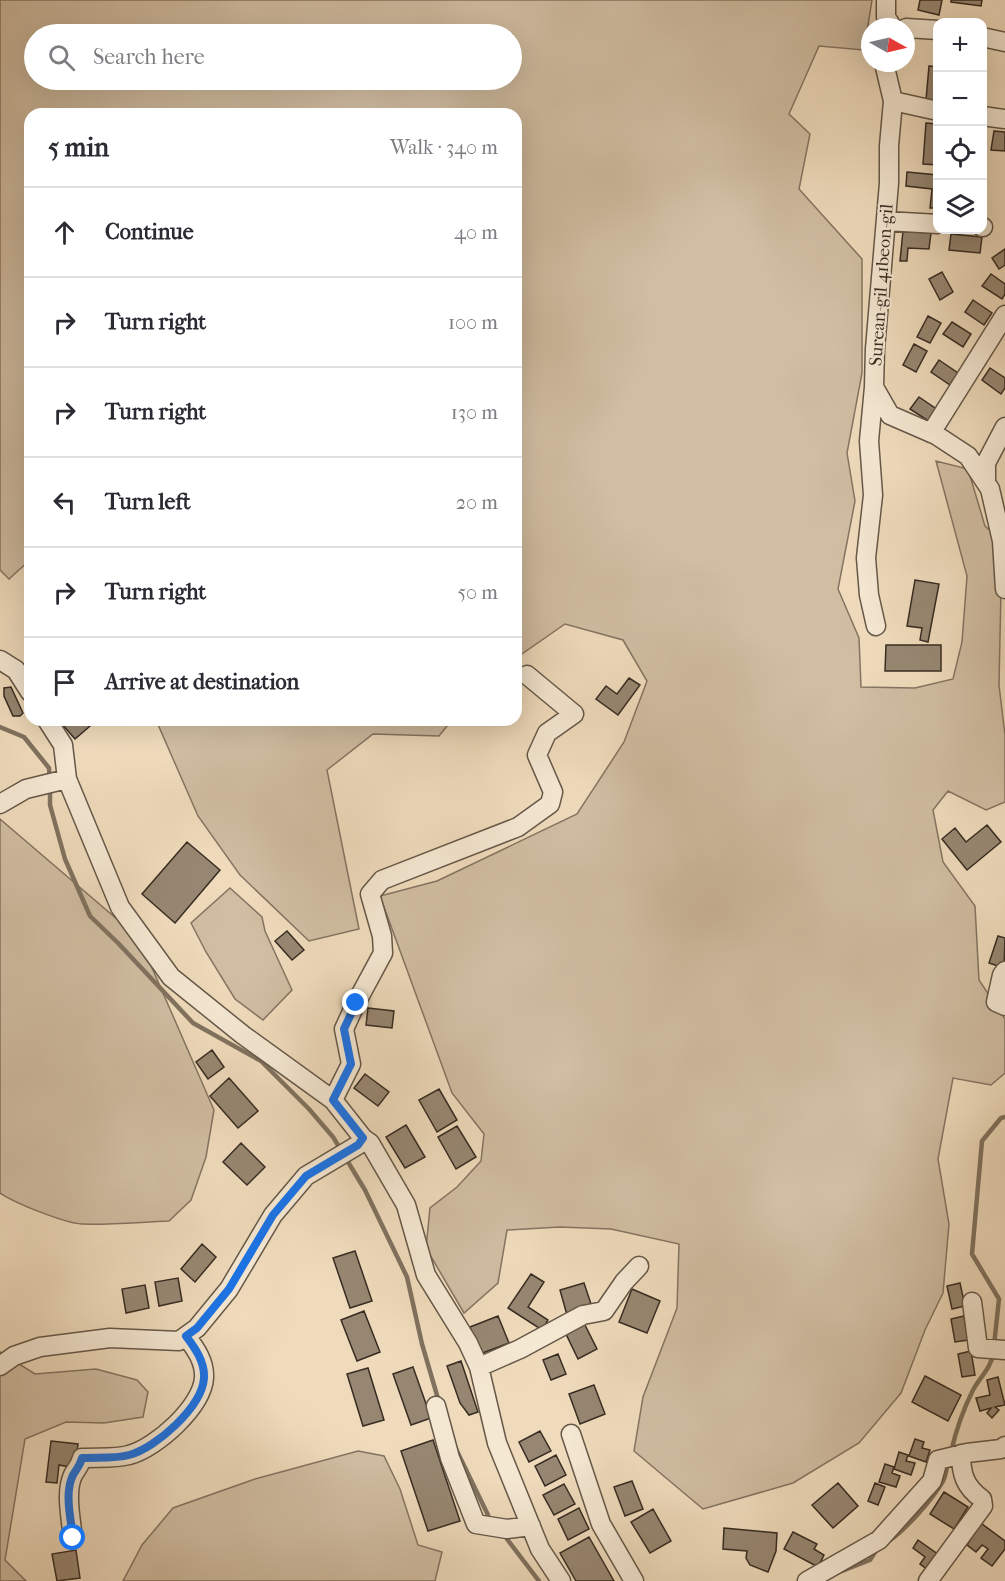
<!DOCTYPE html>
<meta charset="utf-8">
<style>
:root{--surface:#fff;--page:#f2f2f3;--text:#2b2b33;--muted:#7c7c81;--line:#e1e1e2}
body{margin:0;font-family:"IM FELL French Canon",serif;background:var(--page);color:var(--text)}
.controls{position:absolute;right:18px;top:18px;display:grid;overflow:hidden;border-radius:12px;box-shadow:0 6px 24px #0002}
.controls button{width:54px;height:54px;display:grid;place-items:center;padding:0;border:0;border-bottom:2px solid var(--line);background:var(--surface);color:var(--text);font:30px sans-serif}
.compass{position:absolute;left:861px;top:18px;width:54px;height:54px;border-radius:50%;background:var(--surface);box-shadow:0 6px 24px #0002;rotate:98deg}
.stop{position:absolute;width:18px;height:18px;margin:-14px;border:4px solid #1a73e8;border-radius:50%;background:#fff}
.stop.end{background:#1a73e8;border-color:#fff;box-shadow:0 2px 6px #0008}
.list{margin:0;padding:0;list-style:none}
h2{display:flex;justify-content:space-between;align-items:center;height:78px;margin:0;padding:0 24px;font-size:26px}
h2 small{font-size:20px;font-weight:400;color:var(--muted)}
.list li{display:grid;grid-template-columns:39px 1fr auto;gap:18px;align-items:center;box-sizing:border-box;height:90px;padding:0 24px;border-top:2px solid var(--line)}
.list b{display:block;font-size:22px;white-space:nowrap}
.list em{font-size:20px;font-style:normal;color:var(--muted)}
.icon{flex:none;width:33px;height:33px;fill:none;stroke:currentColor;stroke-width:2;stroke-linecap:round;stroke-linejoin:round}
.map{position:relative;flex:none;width:1005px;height:1581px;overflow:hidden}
.search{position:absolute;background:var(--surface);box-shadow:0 6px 24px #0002;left:24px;top:24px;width:498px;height:66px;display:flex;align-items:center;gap:15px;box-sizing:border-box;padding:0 21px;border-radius:33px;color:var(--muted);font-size:22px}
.panel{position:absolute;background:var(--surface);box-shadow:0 6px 24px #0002;left:24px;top:108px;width:498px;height:618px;border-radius:18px}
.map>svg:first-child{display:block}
.green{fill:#d0bda2;stroke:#847462;stroke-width:1.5;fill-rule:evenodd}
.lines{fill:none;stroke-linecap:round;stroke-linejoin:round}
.stream{stroke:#80725f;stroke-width:4.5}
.building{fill:#978772;stroke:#372c22;stroke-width:1.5}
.minor-casing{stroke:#655848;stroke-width:21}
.minor{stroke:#f5e8d3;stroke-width:18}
.route{stroke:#1a73e8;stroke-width:8}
.labels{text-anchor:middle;stroke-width:4.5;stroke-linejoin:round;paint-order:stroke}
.street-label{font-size:18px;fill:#372c22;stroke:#f5e8d3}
</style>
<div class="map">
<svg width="1005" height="1581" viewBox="0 0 1005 1581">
<rect width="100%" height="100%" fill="#efdbbc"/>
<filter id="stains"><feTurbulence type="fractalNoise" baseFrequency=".00333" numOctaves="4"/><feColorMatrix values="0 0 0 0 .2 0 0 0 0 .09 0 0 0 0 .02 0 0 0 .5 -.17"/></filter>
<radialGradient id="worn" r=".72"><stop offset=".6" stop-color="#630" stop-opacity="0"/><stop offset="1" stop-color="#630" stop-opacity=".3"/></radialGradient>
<path class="green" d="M0,0H872L864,50L819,46L789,114L810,134L799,189L862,259V373L847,453L855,501L838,589L859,638L861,687L915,688L953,679L962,642L967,576L936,461L968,469L985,526L1002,541L999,685L1005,735V802L986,810L948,791L933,810L943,862L975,906L979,980L1005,1019V1073L991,1085L953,1078L938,1159L949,1224L943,1293L925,1330L901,1393L859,1443L793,1483L703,1509L634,1451L643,1397L677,1308L679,1244L611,1229L560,1227L507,1230L498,1283L464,1313L426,1248L430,1208L457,1187L481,1161L484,1134L452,1093L380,896L437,881L577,814L624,742L647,681L623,640L565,624L516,658V114H30V560L9,579L0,570ZM34,34H512V80H34Z
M156,720H452L439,736L373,734L327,770L359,929L309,941L240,875L198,816Z
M0,819L139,938L214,1110L206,1157L191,1200L169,1221C141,1222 111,1225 82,1224C64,1223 15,1203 0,1193Z
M230,888L262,917L265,931L292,990L263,1020L235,999L206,952L191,923Z
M0,1352L35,1374L96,1369L137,1380L148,1392L143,1417L104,1423L66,1422L25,1439L5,1560L26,1581H0Z
M358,1451L384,1456L400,1489L418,1545L442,1552L435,1581H123L142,1545L173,1508L255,1479Z"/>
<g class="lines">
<path class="stream" d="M0,727L24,737L49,768L50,780
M50,789V805L65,859L90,916L118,943L193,1023L261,1061L309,1109L333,1137L341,1150
M345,1157L365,1190L407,1277L422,1344L439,1402
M994,1345L999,1299L972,1254L982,1141L1001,1118L1005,1117
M455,1447L488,1515
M951,1452C956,1430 963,1410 973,1390C980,1377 991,1368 993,1354
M507,1539L539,1581
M889,1541C906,1529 932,1500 943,1481C946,1476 946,1469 948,1463
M842,1571L870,1560L877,1549"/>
</g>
<path class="building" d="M920,0H942L939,15L918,10Z
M951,0H982L981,6L951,2Z
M929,66L938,67V101L926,100Z
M926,123L938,124V165L923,164Z
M994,131L1005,132V151L991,150Z
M907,172L938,175V208H930L932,189L906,186Z
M903,231L931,233L929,249L908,248L907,261H900Z
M951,234L982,237L980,253L949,250Z
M1005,249V265L999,269L992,258Z
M942,272L953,292L940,300L929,279Z
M991,274L1005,284V294L1002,299L982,286Z
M973,300L992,313L984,325L965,312Z
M928,316L941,323L930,343L917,337Z
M952,322L971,334L963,347L943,334Z
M914,344L927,351L916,372L903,365Z
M939,360L958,373L950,385L931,372Z
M990,368L1005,378V388L1001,394L982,380Z
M919,397L938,410L930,422L910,409Z
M915,580L939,584L928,642L920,640L922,628L907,626Z
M886,645H941V671H885Z
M629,678L640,685L618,715L596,699L606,686L617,694Z
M11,687L23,713L20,716H13L4,696V688Z
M66,720H97L75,739L62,724Z
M987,825L1001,842L967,870L942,839L955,828L966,842Z
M187,842L220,870L175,923L142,894Z
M287,931L304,950L292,960L275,941Z
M998,936L1005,938L1004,968L989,963Z
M368,1008L394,1011L392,1028L366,1025Z
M212,1050L224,1067L208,1079L196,1062Z
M365,1074L389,1092L378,1106L354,1088Z
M229,1078L258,1111L238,1128L210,1096Z
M439,1089L457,1120L437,1132L419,1100Z
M406,1125L425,1157L405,1168L386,1137Z
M457,1126L476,1157L456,1169L438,1137Z
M241,1143L265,1167L247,1185L223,1162Z
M202,1244L216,1257L195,1282L181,1269Z
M355,1251L372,1301L350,1308L333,1258Z
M531,1274L544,1282L528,1307L548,1320L542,1330L508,1308Z
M178,1278L182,1301L159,1306L155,1282Z
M584,1283L592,1307L567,1315L560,1290Z
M960,1283L965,1306L952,1309L947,1286Z
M145,1285L149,1308L126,1313L122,1289Z
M632,1289L660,1301L647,1333L619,1322Z
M364,1311L380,1352L357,1361L341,1320Z
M498,1316L509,1343L480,1354L470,1327Z
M964,1316L968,1340L955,1342L951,1319Z
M584,1323L597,1349L578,1359L565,1332Z
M971,1351L975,1375L962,1377L958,1354Z
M558,1354L566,1374L551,1380L543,1360Z
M461,1361L478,1412L469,1415L460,1403L447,1366Z
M413,1367L431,1418L411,1425L393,1374Z
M368,1368L384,1420L363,1426L347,1374Z
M925,1376L961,1395L948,1421L912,1402Z
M998,1377L1005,1405L995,1407L999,1410L992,1418L987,1413L991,1408L980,1411L976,1398L990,1395L987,1380Z
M594,1385L605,1414L580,1424L569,1394Z
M540,1431L551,1451L529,1462L519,1442Z
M915,1439L924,1442L922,1448L930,1450L926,1462L909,1456Z
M433,1440L460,1521L428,1531L401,1451Z
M51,1441L78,1444L75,1468L59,1465L57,1483L46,1482Z
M899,1452L908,1455L906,1461L915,1463L911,1475L894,1469Z
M556,1455L566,1475L545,1486L535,1466Z
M885,1464L894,1467L892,1473L900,1476L896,1487L879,1482Z
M632,1481L643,1509L625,1516L614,1487Z
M838,1483L858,1506L833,1528L812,1505Z
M875,1483L885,1487L878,1505L868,1501Z
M564,1484L575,1504L554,1515L543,1495Z
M944,1492L968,1507L954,1529L930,1514Z
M579,1508L589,1529L568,1540L558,1519Z
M653,1509L671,1541L650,1553L631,1522Z
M978,1521L1005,1541V1549L992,1566L981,1558L988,1549L982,1545L976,1552L967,1545L972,1537L968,1534Z
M724,1528L777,1533L776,1551L768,1572L750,1565L746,1558L747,1551L723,1549Z
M793,1532L817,1544L814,1549L824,1555L818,1567L784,1549Z
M589,1537L614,1581H576L560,1553Z
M918,1540L939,1555L928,1570L920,1564L925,1557L913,1548Z
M76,1550L80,1578L57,1581L52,1554Z"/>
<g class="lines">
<g class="minor-casing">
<path id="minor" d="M886,0V17L892,27
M906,28L938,30
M982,37L1005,42
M884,63L893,101L889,146V183L875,349L874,387L890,415L936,435L968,456L990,489L1002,541L1005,589
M893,101L938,111
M982,116L1005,119
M886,221L938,224
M982,227H983
M874,387L869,441L873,495L866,558L869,595L876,626
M931,433L1005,315
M986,483V463L1005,427
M0,660L16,670L30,692
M47,720L63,745L67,779L120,907L171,977L243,1035L333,1100L363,1138L370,1143L406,1205L426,1275L468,1343L479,1367L497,1443L540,1549L561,1581
M0,804L26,789L67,779
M1005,971L1002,975L996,1002L1005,1006
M333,1100L351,1064L344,1029L356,1003L383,953L382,936L370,894L382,880L518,827L550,804L553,792L537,755L547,733L574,714L527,675
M972,1302L978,1348L1005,1350
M0,1366L14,1356L40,1347L110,1338L179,1341L197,1328L229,1289L273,1215L306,1176L358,1145L363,1138
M479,1367L520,1349L583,1315L604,1311L624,1282L639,1266
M436,1406L450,1458L476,1524L507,1529L531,1526
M571,1434L601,1524L634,1581
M73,1538C71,1520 65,1491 73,1475C77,1468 80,1466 82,1458C97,1457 115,1459 129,1455C156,1448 202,1407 204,1378C205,1361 195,1348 186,1336
M807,1581L879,1540L932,1481L938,1460L967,1453L1001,1449L1005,1446
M928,1581L983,1506L982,1499C965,1487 961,1474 961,1454"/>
</g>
<use href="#minor" class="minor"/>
</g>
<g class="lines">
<path class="route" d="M73,1538C71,1519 64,1493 73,1475C77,1468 80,1466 82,1458C97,1457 115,1459 129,1455C156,1448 202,1407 204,1378C205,1362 195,1348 186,1336L197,1328L229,1289L273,1215L306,1176L358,1145L363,1138L333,1100L351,1064L344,1029L356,1003"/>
</g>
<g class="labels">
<g class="street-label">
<text transform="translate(881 285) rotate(-86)" y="6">Surean-gil 41beon-gil</text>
</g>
</g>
<rect width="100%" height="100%" filter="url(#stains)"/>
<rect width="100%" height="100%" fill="url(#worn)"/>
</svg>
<div class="controls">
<button>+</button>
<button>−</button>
<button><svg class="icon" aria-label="locate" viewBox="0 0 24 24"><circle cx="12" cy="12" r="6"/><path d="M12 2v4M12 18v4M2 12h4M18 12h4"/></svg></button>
<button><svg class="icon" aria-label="layers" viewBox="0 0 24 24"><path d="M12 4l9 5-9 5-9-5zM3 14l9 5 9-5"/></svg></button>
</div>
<svg class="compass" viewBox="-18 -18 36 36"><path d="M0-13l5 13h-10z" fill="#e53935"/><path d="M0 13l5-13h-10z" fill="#7c7c81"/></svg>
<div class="stop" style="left:73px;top:1538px"></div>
<div class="stop end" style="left:356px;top:1003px"></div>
<div class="search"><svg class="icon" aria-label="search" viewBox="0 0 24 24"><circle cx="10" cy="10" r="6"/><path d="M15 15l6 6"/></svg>Search here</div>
<section class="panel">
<h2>5 min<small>Walk · 340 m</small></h2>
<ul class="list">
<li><svg class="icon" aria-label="ahead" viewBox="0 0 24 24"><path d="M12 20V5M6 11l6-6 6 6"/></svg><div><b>Continue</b></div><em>40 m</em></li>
<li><svg class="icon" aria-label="right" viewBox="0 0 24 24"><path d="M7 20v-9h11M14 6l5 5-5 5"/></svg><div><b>Turn right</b></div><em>100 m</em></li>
<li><svg class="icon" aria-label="right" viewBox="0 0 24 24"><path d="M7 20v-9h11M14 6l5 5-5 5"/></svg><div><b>Turn right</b></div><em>130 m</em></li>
<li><svg class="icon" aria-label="left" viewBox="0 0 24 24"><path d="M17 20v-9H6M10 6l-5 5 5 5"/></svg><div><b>Turn left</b></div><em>20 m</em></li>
<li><svg class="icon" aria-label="right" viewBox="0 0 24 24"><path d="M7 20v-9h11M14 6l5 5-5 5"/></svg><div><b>Turn right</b></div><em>50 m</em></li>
<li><svg class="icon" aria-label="arrive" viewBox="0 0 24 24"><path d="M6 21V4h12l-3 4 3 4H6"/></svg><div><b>Arrive at destination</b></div></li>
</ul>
</section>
</div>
